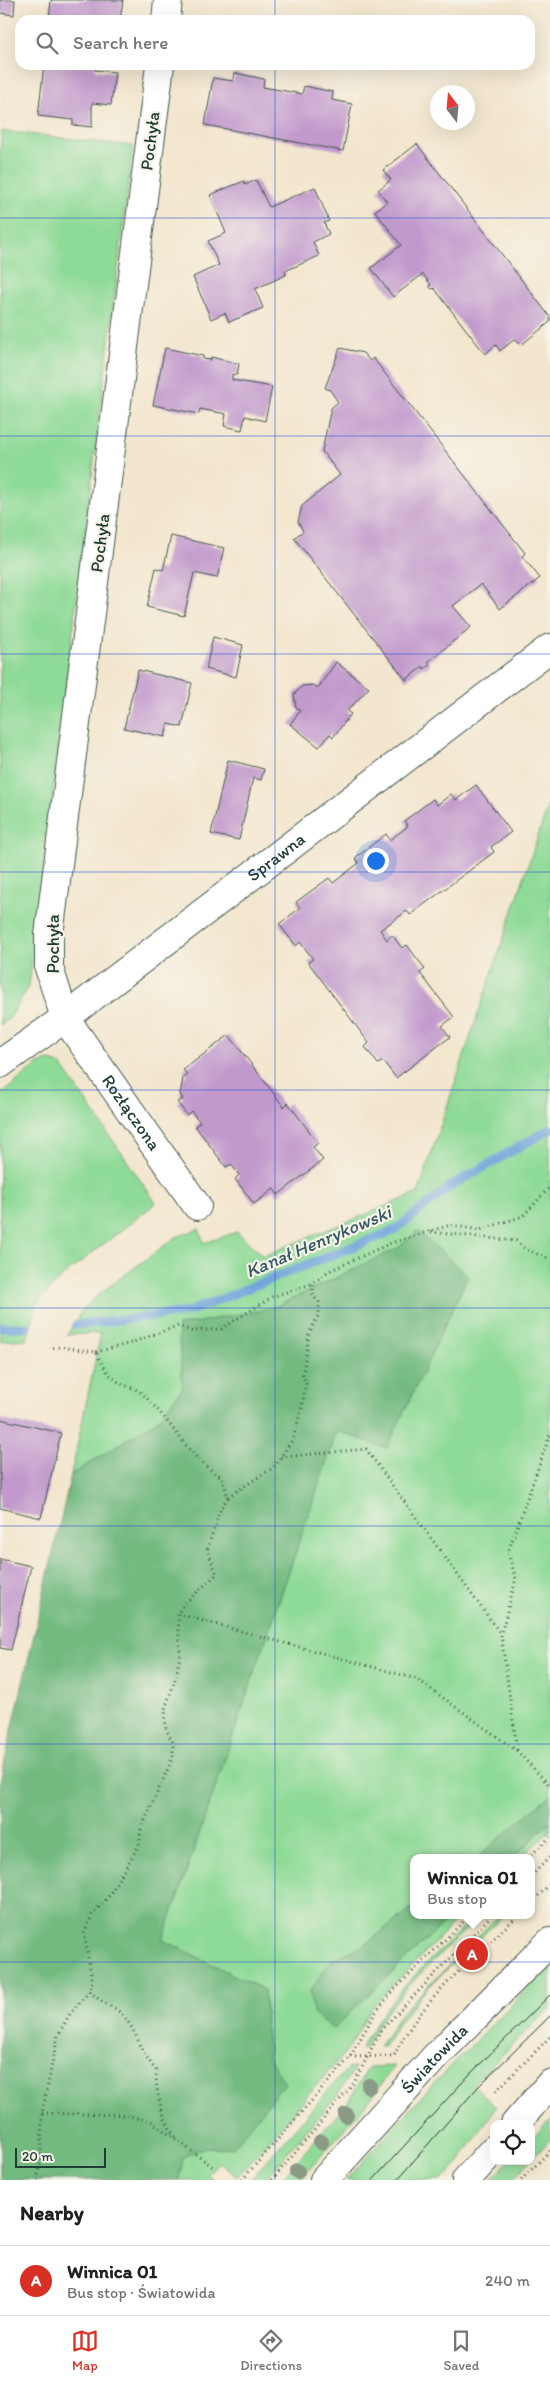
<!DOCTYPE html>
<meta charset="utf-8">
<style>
:root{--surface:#fff;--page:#f2f2f2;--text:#202124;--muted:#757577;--line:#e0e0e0;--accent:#d93025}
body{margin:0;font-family:Itim,sans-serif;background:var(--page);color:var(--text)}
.controls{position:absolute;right:15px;bottom:15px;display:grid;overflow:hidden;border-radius:10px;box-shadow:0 5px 20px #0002}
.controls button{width:45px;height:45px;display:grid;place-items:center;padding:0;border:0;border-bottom:1px solid var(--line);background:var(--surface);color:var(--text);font:25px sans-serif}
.compass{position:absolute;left:430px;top:85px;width:45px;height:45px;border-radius:50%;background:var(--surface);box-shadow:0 5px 20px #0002;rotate:344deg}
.scale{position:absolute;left:15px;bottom:12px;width:91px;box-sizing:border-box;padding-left:5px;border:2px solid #1f3d34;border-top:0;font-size:14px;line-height:18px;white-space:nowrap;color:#1f3d34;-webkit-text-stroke:4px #f7f3e8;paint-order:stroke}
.you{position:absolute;left:375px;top:860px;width:18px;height:18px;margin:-12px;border:4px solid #fff;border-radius:50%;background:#1a73e8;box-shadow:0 0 0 8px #1a73e833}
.badge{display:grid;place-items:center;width:32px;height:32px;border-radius:50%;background:var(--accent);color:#fff;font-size:16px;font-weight:700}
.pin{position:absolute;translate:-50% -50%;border:2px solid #fff;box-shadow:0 1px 5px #0006}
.popup{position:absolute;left:410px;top:1854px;width:125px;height:65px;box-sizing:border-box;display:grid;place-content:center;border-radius:10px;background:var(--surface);filter:drop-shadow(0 1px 4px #0005);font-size:16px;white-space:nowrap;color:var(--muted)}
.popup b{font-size:19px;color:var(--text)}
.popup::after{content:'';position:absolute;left:50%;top:100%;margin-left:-10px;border:10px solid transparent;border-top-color:var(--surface)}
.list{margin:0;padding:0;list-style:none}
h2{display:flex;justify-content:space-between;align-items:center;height:65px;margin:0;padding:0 20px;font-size:21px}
h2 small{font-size:16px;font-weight:400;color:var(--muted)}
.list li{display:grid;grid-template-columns:32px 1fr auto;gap:15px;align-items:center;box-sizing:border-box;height:70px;padding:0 20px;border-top:1px solid var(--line)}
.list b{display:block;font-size:19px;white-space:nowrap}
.list p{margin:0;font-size:16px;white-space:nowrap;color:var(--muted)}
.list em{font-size:16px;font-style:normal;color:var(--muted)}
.icon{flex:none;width:28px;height:28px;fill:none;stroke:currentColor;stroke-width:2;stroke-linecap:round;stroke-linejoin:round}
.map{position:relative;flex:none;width:550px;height:2180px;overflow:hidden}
.search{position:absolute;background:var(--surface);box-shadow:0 5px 20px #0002;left:15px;right:15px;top:15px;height:55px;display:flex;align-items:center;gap:12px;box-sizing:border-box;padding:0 18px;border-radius:15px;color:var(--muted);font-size:19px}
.sheet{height:135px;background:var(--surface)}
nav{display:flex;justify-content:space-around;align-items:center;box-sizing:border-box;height:70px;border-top:1px solid var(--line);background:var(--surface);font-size:14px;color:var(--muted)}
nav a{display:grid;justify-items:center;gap:2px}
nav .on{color:var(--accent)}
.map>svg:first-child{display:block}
.green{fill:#8eda97;stroke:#568c66}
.forest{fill:#72ba80;stroke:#487c5a}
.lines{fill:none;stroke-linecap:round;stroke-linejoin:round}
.stream{stroke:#6da2da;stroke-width:9}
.building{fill:#c199cc}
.minor-casing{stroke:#3f564b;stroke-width:30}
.path{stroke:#3f564b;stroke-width:3;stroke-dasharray:1 4;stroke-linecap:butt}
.minor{stroke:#fff;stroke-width:28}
.tram{stroke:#1f3d34;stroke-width:1}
.tree{fill:#8a9a84}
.grid{fill:none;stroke:#1d4ed8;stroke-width:1;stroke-opacity:0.55}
.labels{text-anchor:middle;stroke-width:4.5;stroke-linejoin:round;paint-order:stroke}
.street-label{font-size:18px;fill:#1f3d34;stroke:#f7f3e8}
.water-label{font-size:19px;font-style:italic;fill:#365b66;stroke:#f7f3e8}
</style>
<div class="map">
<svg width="550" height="2180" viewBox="0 0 550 2180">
<rect width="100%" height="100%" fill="#f7f3e8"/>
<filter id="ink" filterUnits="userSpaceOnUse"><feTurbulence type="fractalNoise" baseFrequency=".02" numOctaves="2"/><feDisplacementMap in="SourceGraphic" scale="10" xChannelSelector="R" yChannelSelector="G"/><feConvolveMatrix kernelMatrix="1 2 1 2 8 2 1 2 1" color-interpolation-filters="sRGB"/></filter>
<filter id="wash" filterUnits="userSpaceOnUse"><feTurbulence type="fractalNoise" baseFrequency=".0096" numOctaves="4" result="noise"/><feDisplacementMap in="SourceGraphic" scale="20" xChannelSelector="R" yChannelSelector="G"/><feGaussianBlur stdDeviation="1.12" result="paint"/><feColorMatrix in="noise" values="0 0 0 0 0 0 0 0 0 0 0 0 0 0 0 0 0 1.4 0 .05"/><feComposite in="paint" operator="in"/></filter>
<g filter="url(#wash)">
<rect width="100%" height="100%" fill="#f3e6ce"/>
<path class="green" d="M2,131L133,146L29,985L10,1018L0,1025V151Z
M550,800V1795L512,1830L476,1858H413V1907L365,1945L331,1960L333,2029L452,1915H462L380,1998L369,2012L348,2049L237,2177L218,2162L208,2174L214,2180H179L183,2158L198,2149L233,2147L268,2057L264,1990L163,1940L337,1431L418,1231L399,1248L273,1308L178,1326L183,1387L159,1419L71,1475L101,1333L67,1335L83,1309L103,1291L176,1237L199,1229L204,1243L237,1232L263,1256L418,1193Z
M49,1060L61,1065L156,1203L59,1279L37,1304L27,1339L0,1341V1095L38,1064Z
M550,1822V1831L520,1858H513Z
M476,1915H481C440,1956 390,1995 365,2049H361C387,1995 434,1957 476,1915Z
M499,1915H504C465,1953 408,1999 384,2047H379L402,2012Z
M550,1966V2008L473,2084L496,2107L457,2165L443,2180H346L436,2081Z
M394,2066L372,2097L300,2180H280L346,2105L369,2067Z
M355,2068L338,2094L264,2180H250L347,2069Z
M550,2120V2140L531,2160V2139Z
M509,2161H530L512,2180H491Z"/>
<path class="forest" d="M418,1231L468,1276L387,1448L337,1431L163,1940L264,1990L268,2057L285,2083L233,2147L198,2149L183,2158L179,2180H0V1782L71,1475L159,1419L183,1387L178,1326L273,1308L398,1248Z
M550,1795V1822L513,1858H476Z
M413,1907V1915H452L333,2029L313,2014L310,1991L331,1960L365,1945Z"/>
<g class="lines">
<path class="stream" d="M76,1325L188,1312L395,1230L451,1186L550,1129
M0,1327H27"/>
</g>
<g id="blocks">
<path class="building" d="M0,0H15L14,15L0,13Z
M51,0H123L120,20H49Z
M44,65H96L95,70L115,72L111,105L92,103V127L73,125V120L38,116Z
M235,73L264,79L263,87L302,94L304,86L333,92L332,100L352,104L343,151L205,125L213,78L233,81Z
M417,144L550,317V322L521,345L515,339L500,351L496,345L485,354L434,288L432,289L429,286L431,285L423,274L393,297L371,268L401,245L375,211L387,202L378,190L391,180L383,170Z
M256,180L269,207L315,187L329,221L324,223L329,234L313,242L319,256L285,271L286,275L255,289L263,308L229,322L225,313L211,319L193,277L219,265L208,241L226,233L210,195L244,181L245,185Z
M165,348L203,356V359L211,360V357L239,364L237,375L232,374V380L272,387L265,421L245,416L242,430L224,426L226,414L200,409L199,414L153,405Z
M340,348L363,353L370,361L373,358L525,553L522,556L540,578L500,609L481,584L453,606L471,627L428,662L430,665L424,669L423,666L406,680L294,538L303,531L298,522L302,506L340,475L322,451L331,408L338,402L330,390L325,388Z
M171,536L224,548L217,578L194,573L184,616L147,607L156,568L163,570Z
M213,637L243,645L236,677L206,669Z
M336,662L369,688L347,711L351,714L333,737L330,734L319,747L290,724L300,711L296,707L294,695L302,686L313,685L318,688Z
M138,670L192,683L182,727L168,724L165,737L124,728Z
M228,760L264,769L261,780L253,778L239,840L211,834Z
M476,785L511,832L491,847L494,852L410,915L407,911L380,930L387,940L392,935L402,948L407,945L425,969L420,973L454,1017L442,1026L450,1037L396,1078L383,1061L378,1064L365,1047L369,1043L308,962L313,959L300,942L296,946L279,924L300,908L296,902L329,878L333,883L359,863L355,858L386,834L390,840L408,826L404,821L433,799L437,805L451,794L456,800Z
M229,1035L284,1107L288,1103L318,1143L313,1147L323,1160L278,1195L274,1189L254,1204L235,1179L239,1175L231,1164L226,1167L195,1126L200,1122L191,1111L187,1115L177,1102L183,1099L180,1094L183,1078L188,1075L183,1070Z
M0,1419L61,1433L41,1518L0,1508Z
M0,1559L31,1566L11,1650L0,1648Z"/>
</g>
</g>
<g filter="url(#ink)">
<use href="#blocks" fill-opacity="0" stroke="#3f564b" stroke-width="1"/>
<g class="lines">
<g class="minor-casing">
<g id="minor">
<path d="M166,20L168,0"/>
<path id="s1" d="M160,65L49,935V968L65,1018L197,1206"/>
<path id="s2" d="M0,1064L65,1018L550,648"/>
<path d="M515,2124L550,2084"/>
<path id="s3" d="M324,2180L435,2057L550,1942"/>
<path d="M466,2180L494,2149"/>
</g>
</g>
<path class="path" d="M431,1232L516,1241L525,1249L550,1259
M96,1352L128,1344L178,1326L192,1331L221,1329L272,1297L311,1284L329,1271L391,1243L450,1225L480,1230L523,1216L550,1187
M281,1457L366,1449L500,1633
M228,1497L274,1467L293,1439L302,1407L306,1384L303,1374L309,1334L319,1314V1302L313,1296V1284
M178,1614L417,1679L517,1751L550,1786
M517,1750L501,1634L516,1579L508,1552L550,1435
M528,1858L550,1837
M531,1876L550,1857
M531,1903L550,1884
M90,1991C99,2003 115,2005 124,2017C138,2033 142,2055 156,2070C156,2096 162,2118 176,2139
M350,2057L394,2056C421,1999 474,1959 518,1915
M496,2091L550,2037
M42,2113L125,2115L151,2121L213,2167
M37,2180L41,2160L42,2113L58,2035L71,2012L90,1991L92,1980L84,1934L92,1915L108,1897L139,1845L141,1829L173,1757V1743L166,1729L165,1709L176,1677L180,1656L178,1614L183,1605L217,1574L207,1550L221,1508L228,1497L222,1477C186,1457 171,1418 140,1392C135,1388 128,1387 122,1384C110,1378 101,1364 96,1352L61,1347L49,1348
M242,2180L350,2057L375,2013L394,1990L470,1915
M272,2180L354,2083L381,2030L492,1915
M521,2180L550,2151"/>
<use href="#minor" class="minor"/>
<path class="tram" d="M373,2180L470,2074L550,1995
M397,2180L478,2087L550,2016"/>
</g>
<g class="tree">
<circle cx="369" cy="2086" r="8"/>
<circle cx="346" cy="2115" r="8"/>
<circle cx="321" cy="2142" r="8"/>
<circle cx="297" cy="2171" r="8"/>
</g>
</g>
<path class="grid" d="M275,0V20M275,65V2180M0,218H550M0,436H550M0,654H550M0,872H550M0,1090H550M0,1308H550M0,1526H550M0,1744H550M0,1962H550"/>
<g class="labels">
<g class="street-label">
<text transform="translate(150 141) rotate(-83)" y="6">Pochyła</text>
<text transform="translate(100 543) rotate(-83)" y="6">Pochyła</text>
<text dy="6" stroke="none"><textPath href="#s2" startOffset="345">Sprawna</textPath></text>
<text transform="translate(53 944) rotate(-90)" y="6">Pochyła</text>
<text dy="6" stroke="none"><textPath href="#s1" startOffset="1078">Rozłączona</textPath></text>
<text dy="6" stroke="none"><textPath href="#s3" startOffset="164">Światowida</textPath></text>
</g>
<g class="water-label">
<text transform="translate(318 1241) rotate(-23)" y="7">Kanał Henrykowski</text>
</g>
</g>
</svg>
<div class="controls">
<button><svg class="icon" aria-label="locate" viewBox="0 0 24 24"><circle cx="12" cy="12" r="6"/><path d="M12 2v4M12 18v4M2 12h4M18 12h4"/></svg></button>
</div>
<svg class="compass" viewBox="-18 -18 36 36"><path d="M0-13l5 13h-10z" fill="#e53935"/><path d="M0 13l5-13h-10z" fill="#757577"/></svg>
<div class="scale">20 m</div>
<div class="you"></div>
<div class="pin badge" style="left:472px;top:1954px">A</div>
<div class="popup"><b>Winnica 01</b>Bus stop</div>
<div class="search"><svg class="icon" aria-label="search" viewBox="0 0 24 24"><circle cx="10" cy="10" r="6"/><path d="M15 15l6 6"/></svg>Search here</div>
</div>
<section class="sheet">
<h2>Nearby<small></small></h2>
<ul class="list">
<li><span class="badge">A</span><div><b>Winnica 01</b><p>Bus stop · Światowida</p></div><em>240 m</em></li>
</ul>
</section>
<nav>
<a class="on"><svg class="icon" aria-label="map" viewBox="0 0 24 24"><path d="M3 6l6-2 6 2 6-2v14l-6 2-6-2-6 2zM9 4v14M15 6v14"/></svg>Map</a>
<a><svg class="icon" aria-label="directions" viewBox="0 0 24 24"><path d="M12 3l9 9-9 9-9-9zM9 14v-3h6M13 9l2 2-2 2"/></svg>Directions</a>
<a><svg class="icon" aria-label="saved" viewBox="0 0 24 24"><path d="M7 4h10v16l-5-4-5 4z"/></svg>Saved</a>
</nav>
